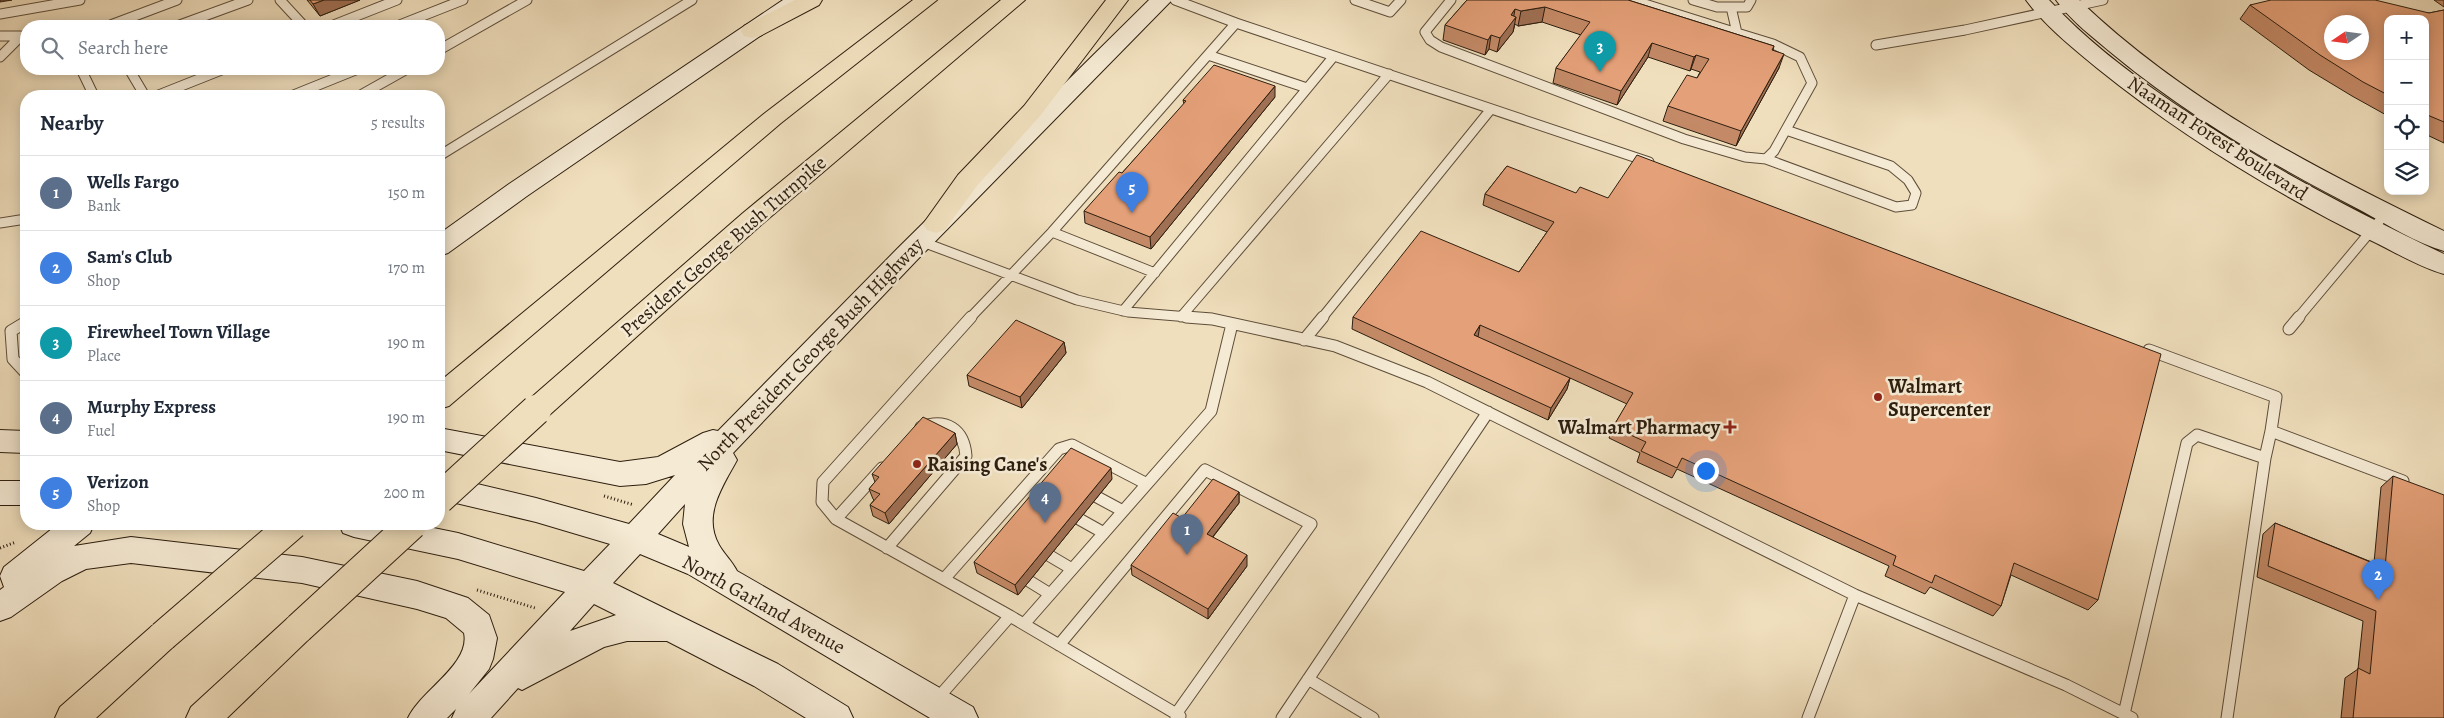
<!DOCTYPE html>
<meta charset="utf-8">
<style>
:root{--surface:#fff;--page:#f6f6f7;--text:#1f2937;--muted:#747a83;--line:#e0e1e3;--accent:#7c3aed}
body{margin:0;font-family:Alegreya,serif;background:var(--page);color:var(--text)}
.controls{position:absolute;right:15px;top:15px;display:grid;overflow:hidden;border-radius:10px;box-shadow:0 2px 12px #0003}
.controls button{width:45px;height:45px;display:grid;place-items:center;padding:0;border:0;border-bottom:1px solid var(--line);background:var(--surface);color:var(--text);font:25px sans-serif}
.compass{position:absolute;left:2324px;top:15px;width:45px;height:45px;border-radius:50%;background:var(--surface);box-shadow:0 2px 12px #0003;rotate:257deg}
.you{position:absolute;left:1705px;top:470px;width:18px;height:18px;margin:-12px;border:4px solid #fff;border-radius:50%;background:#1a73e8;box-shadow:0 0 0 8px #1a73e833}
.badge{display:grid;place-items:center;width:32px;height:32px;border-radius:50%;background:var(--accent);color:#fff;font-size:16px;font-weight:700}
.pin{position:absolute;translate:-50% -41px;filter:drop-shadow(0 1px 2px #0008)}
.pin::after{content:'';position:absolute;top:26px;width:18px;height:15px;background:inherit;clip-path:polygon(0 0,100% 0,50% 100%)}
.list{margin:0;padding:0;list-style:none}
h2{display:flex;justify-content:space-between;align-items:center;height:65px;margin:0;padding:0 20px;font-size:21px}
h2 small{font-size:16px;font-weight:400;color:var(--muted)}
.list li{display:grid;grid-template-columns:32px 1fr auto;gap:15px;align-items:center;box-sizing:border-box;height:75px;padding:0 20px;border-top:1px solid var(--line)}
.list b{display:block;font-size:19px;white-space:nowrap}
.list p{margin:0;font-size:16px;white-space:nowrap;color:var(--muted)}
.list em{font-size:16px;font-style:normal;color:var(--muted)}
.icon{flex:none;width:28px;height:28px;fill:none;stroke:currentColor;stroke-width:2;stroke-linecap:round;stroke-linejoin:round}
.map{position:relative;flex:none;width:2444px;height:718px;overflow:hidden}
.search{position:absolute;background:var(--surface);box-shadow:0 2px 12px #0003;left:20px;top:20px;width:425px;height:55px;display:flex;align-items:center;gap:12px;box-sizing:border-box;padding:0 18px;border-radius:20px;color:var(--muted);font-size:19px}
.panel{position:absolute;background:var(--surface);box-shadow:0 2px 12px #0003;left:20px;top:90px;width:425px;height:440px;border-radius:20px}
.map>svg:first-child{display:block}
.lines{fill:none;stroke-linecap:round;stroke-linejoin:round}
.service-far1-casing{stroke:#5e4e3a;stroke-width:11}
.service-casing{stroke:#5e4e3a;stroke-width:13}
.secondary-casing{stroke:#2d1e0f;stroke-width:2}
.motorway-casing{stroke:#2d1e0f;stroke-width:2}
.path{stroke:#2d1e0f;stroke-width:3;stroke-dasharray:1 2.5;stroke-linecap:butt}
.service-far1{stroke:#f5ead4;stroke-width:9}
.service{stroke:#f5ead4;stroke-width:11}
.secondary{fill:#f5ead4;fill-rule:evenodd}
.motorway{fill:#f0dfbd;fill-rule:evenodd}
.motorway-bridge-casing{stroke:#2d1e0f;stroke-width:32;stroke-linecap:butt}
.motorway-bridge{stroke:#f0dfbd;stroke-width:30}
.wall{fill:#c48a67;stroke:#2d1e0f}
.shaded-wall{fill:#a07054;stroke:#2d1e0f}
.building{fill:#e4a078;stroke:#2d1e0f;fill-rule:evenodd}
.poi-dot{fill:#8f2418;stroke:#f5ead4;stroke-width:2}
.labels{text-anchor:middle;stroke-width:5;stroke-linejoin:round;paint-order:stroke}
.street-label{font-size:20px;fill:#2d1e0f;stroke:#f5ead4}
.poi-label{font-size:20px;font-weight:bold;fill:#2d1e0f;stroke:#f5ead4;text-anchor:start}
</style>
<div class="map">
<svg width="2444" height="718" viewBox="0 0 2444 718">
<rect width="100%" height="100%" fill="#f0dfbd"/>
<filter id="stains"><feTurbulence type="fractalNoise" baseFrequency=".004" numOctaves="4"/><feColorMatrix values="0 0 0 0 .2 0 0 0 0 .09 0 0 0 0 .02 0 0 0 .5 -.17"/></filter>
<radialGradient id="worn" r=".72"><stop offset=".6" stop-color="#630" stop-opacity="0"/><stop offset="1" stop-color="#630" stop-opacity=".3"/></radialGradient>
<g class="lines">
<g class="service-far1-casing">
<path id="service-far1" d="M280,0L304,26
M1175,0L1236,23
M1355,0L1390,12L1401,0
M1451,0L1425,32L1430,40L1441,47L1684,139L1745,157L1766,159L1774,151L1812,83L1800,57L1773,44L1737,33L1731,7
M1632,0L1737,33
M1693,0L1717,7H1747L1751,0
M0,14L80,0
M108,26L177,0
M177,26L248,0
M331,26L397,0
M397,26L463,0
M0,36H21L0,57
M1876,45L1965,30L2103,0
M439,50L527,0
M1208,55L1307,88
M81,69L94,96
M129,69L145,96
M156,96L224,69
M291,96L358,69
M359,96L407,69
M439,156L692,0
M1766,159L1896,207L1912,205L1916,193L1908,180L1891,166L1786,130
M0,223L26,219
M1052,232L1155,273
M920,241L1077,300L1128,312L1201,318
M1123,311L1334,56
M1181,317L1389,74
M970,318L1052,232L1236,23L1649,162
M1322,318L1491,109
M2298,318L2386,213"/>
</g>
<g class="service-casing">
<path id="service" d="M971,317L823,482L822,502L836,519L1010,616
M1186,317L1212,319L1335,346L1427,382L1855,595L2066,685L2132,718
M26,322L11,331L13,359L26,373
M2289,329L2299,317
M1304,340L1323,317
M2149,350L2276,397L2271,431
M1097,497L1123,511
M836,519L882,468
M1079,519L1104,533
M887,548L966,456C964,429 946,418 921,427
M1050,556L1072,569
M944,579L1059,449L1072,445L1147,484
M1029,581L1050,594
M1024,624L1211,411L1232,324
M1059,645L1205,470L1311,524L1176,714V718
M1308,679L1373,718
M937,699L1010,616L1180,716
M2124,714L2187,443L2197,435L2265,458
M1282,718L1488,412
M1808,718L1855,595
M2227,718L2265,458L2271,431L2403,481"/>
</g>
<g class="secondary-casing">
<path id="secondary" d="M783,0H808L805,5L527,196L448,253L439,256V234L509,184Z
M1149,0H1172L916,261L733,453L737,460C723,486 702,515 719,545C724,554 732,561 737,571L973,707L978,718H930L688,574L640,554L613,583L778,664L848,707L853,718H806L754,686L667,641H627L604,647L522,690L518,688L491,718H452L456,709L447,718H408C420,691 471,664 464,633L446,618L417,609L302,583L131,563L86,569L62,581L11,617L0,621V590L4,587L0,576L4,567L58,524H94L90,533L74,546L131,537L302,557L417,581L468,598L489,615L497,638L493,659L489,669L469,694L565,592L458,559L354,537L343,533L339,524H414L458,533L584,571L610,544L536,522L439,499V475L536,498L629,524L675,475L646,484L620,486L439,450V428L620,462L658,457L703,433L713,430L718,431L898,248ZM685,504L683,524L689,547L658,534ZM594,604L616,615L570,631Z
M2026,0H2049C2085,39 2128,72 2172,102C2258,161 2350,209 2444,254V274C2419,267 2395,252 2372,241C2275,193 2181,136 2097,68C2073,48 2045,26 2026,0Z
M2056,0H2079C2186,102 2312,167 2444,231V251C2416,243 2388,225 2362,211C2275,166 2190,118 2114,55C2095,39 2071,21 2056,0Z
M0,430L26,431V453L0,452Z
M0,481H26V505H0Z"/>
</g>
<g class="motorway-casing">
<path id="motorway" d="M795,0H822L819,5L760,36L752,38L744,36L741,31L744,26Z
M913,0H937L781,123L449,406L439,409V382L765,113Z
M1001,0H1025L761,225L546,418L536,421L526,418L522,410L526,402L743,213Z
M1106,0H1128L1040,116L976,187L945,230L936,233L927,230L923,224L958,175L1024,106Z
M299,614L310,618L315,628L310,638L227,718H186L191,707L288,618Z
M163,622L174,626L179,636L174,646L96,718H55L60,707L152,626Z"/>
</g>
<path class="path" d="M604,496L634,505
M0,548L16,542
M477,590L535,608"/>
<use href="#service-far1" class="service-far1"/>
<use href="#service" class="service"/>
<use href="#secondary" class="secondary"/>
<use href="#motorway" class="motorway"/>
<g class="motorway-bridge-casing">
<path id="motorway-bridge" d="M439,499L536,410
M299,628L412,524
M163,636L293,524"/>
</g>
<use href="#motorway-bridge" class="motorway-bridge"/>
</g>
<path class="wall" d="M307,0H360L320,16Z
M1467,0H1628L1774,46L1773,50L1779,68L1736,146L1663,121L1668,106L1697,78L1700,72L1691,69L1690,71L1648,57L1617,105L1553,83L1556,68L1581,35L1542,22L1518,26L1515,24L1513,32L1497,52L1489,49L1485,55L1443,40L1445,25Z
M2434,0H2444V7Z
M2250,5L2429,13L2444,10V143L2425,134V19H2388V116L2352,96L2309,70L2240,19Z
M1275,97L1151,249L1085,223L1084,211L1122,173L1184,104L1183,100Z
M1507,166L2098,600L2088,610L2011,575L2001,606L1993,616L1930,587L1925,594L1885,576L1889,566L1677,469L1672,478L1637,462L1640,453L1609,438L1613,427L1627,404L1570,378L1567,389L1548,420L1352,329L1353,317L1519,272L1547,232L1483,205L1485,194Z
M1064,342L1066,353L1022,408L969,386L967,375Z
M955,433L957,444L889,524L873,516L870,505L874,500L873,499L869,489L875,482L872,474Z
M2393,476L2444,718H2341L2345,678L2358,669L2363,621L2257,577L2263,534L2275,523L2374,563L2381,487Z
M1112,479L1018,595L977,573L974,562Z
M1239,492V503L1213,537L1247,566L1208,619L1132,575L1131,565L1182,518Z"/>
<path class="shaded-wall" d="M0,0H12L0,2Z
M324,0H360L320,16L313,4Z
M1545,7L1542,22L1518,26L1521,11Z
M1515,9L1513,21L1516,17L1513,32L1497,52L1500,38L1511,15Z
M1491,35L1489,49L1485,55L1488,40Z
M1652,43L1648,57L1617,105L1621,91Z
M1784,54L1779,68L1736,146L1741,131Z
M1696,55L1691,69L1690,71L1694,57Z
M1275,86V97L1151,249L1150,237Z
M1480,325L1478,337L1474,335Z
M1064,342L1066,353L1022,408L1020,397Z
M1570,378L1567,389L1548,420L1551,408Z
M955,433L957,444L889,524L885,513Z
M1111,468L1112,479L1018,595L1015,585Z
M1239,492V503L1207,544V534Z
M1247,555V566L1208,619V609Z"/>
<path class="building" d="M310,0H324L313,4Z
M1467,0H1628L1774,46L1772,50L1784,54L1741,131L1668,106L1687,75L1697,78L1709,59L1696,55L1694,57L1652,43L1621,91L1556,68L1590,22L1545,7L1521,11L1515,9L1511,15L1516,17L1500,38L1491,35L1488,40L1445,25Z
M2271,0H2375L2429,13L2444,10V122L2425,114V19H2388V95L2363,82L2320,55L2250,5ZM2332,22H2362V52H2332Z
M1214,65L1275,86L1150,237L1084,211L1119,172L1122,173L1186,101L1183,100Z
M1637,155L2161,354L2098,600L2014,563L2001,606L1935,575L1932,583L1893,565L1896,556L1682,458L1677,468L1641,451L1646,442L1613,427L1633,393L1480,325L1474,335L1570,378L1551,408L1353,317L1421,231L1519,272L1554,222L1485,194L1507,166L1576,193L1580,187L1608,198Z
M1016,320L1064,342L1020,397L967,375Z
M26,343V352L20,346Z
M923,417L955,433L885,513L870,505L880,494L869,489L879,477L872,474Z
M1071,448L1111,468L1015,585L974,562Z
M2393,476L2444,495V718H2353L2358,668L2370,674L2376,611L2268,566L2275,523L2385,568Z
M1213,479L1239,492L1207,534L1247,555L1208,609L1131,565L1173,513L1182,518Z"/>
<g class="poi-dot">
<circle cx="1878" cy="397" r="5"/>
<path d="M1727.5 419.5h5v5h5v5h-5v5h-5v-5h-5v-5h5z"/>
<circle cx="917" cy="464" r="5"/>
</g>
<g class="labels">
<g class="street-label">
<text transform="translate(2218 138) rotate(33)" y="7">Naaman Forest Boulevard</text>
<text transform="translate(723 246) rotate(-41)" y="7">President George Bush Turnpike</text>
<text transform="translate(810 354) rotate(-46)" y="7">North President George Bush Highway</text>
<text transform="translate(764 604) rotate(29)" y="7">North Garland Avenue</text>
</g>
<g class="poi-label">
<text x="1888" y="393">Walmart<tspan x="1888" dy="23">Supercenter</tspan></text>
<text x="1720" y="434" text-anchor="end">Walmart Pharmacy</text>
<text x="927" y="471">Raising Cane's</text>
</g>
</g>
<rect width="100%" height="100%" filter="url(#stains)"/>
<rect width="100%" height="100%" fill="url(#worn)"/>
</svg>
<div class="controls">
<button>+</button>
<button>−</button>
<button><svg class="icon" aria-label="locate" viewBox="0 0 24 24"><circle cx="12" cy="12" r="6"/><path d="M12 2v4M12 18v4M2 12h4M18 12h4"/></svg></button>
<button><svg class="icon" aria-label="layers" viewBox="0 0 24 24"><path d="M12 4l9 5-9 5-9-5zM3 14l9 5 9-5"/></svg></button>
</div>
<svg class="compass" viewBox="-18 -18 36 36"><path d="M0-13l5 13h-10z" fill="#e53935"/><path d="M0 13l5-13h-10z" fill="#747a83"/></svg>
<div class="you"></div>
<div class="pin badge" style="left:1187px;top:555px;background:#5c6f8a">1</div>
<div class="pin badge" style="left:2378px;top:600px;background:#3f7fe0">2</div>
<div class="pin badge" style="left:1600px;top:72px;background:#0f9aa8">3</div>
<div class="pin badge" style="left:1045px;top:523px;background:#5c6f8a">4</div>
<div class="pin badge" style="left:1132px;top:213px;background:#3f7fe0">5</div>
<div class="search"><svg class="icon" aria-label="search" viewBox="0 0 24 24"><circle cx="10" cy="10" r="6"/><path d="M15 15l6 6"/></svg>Search here</div>
<section class="panel">
<h2>Nearby<small>5 results</small></h2>
<ul class="list">
<li><span class="badge" style="background:#5c6f8a">1</span><div><b>Wells Fargo</b><p>Bank</p></div><em>150 m</em></li>
<li><span class="badge" style="background:#3f7fe0">2</span><div><b>Sam's Club</b><p>Shop</p></div><em>170 m</em></li>
<li><span class="badge" style="background:#0f9aa8">3</span><div><b>Firewheel Town Village</b><p>Place</p></div><em>190 m</em></li>
<li><span class="badge" style="background:#5c6f8a">4</span><div><b>Murphy Express</b><p>Fuel</p></div><em>190 m</em></li>
<li><span class="badge" style="background:#3f7fe0">5</span><div><b>Verizon</b><p>Shop</p></div><em>200 m</em></li>
</ul>
</section>
</div>
